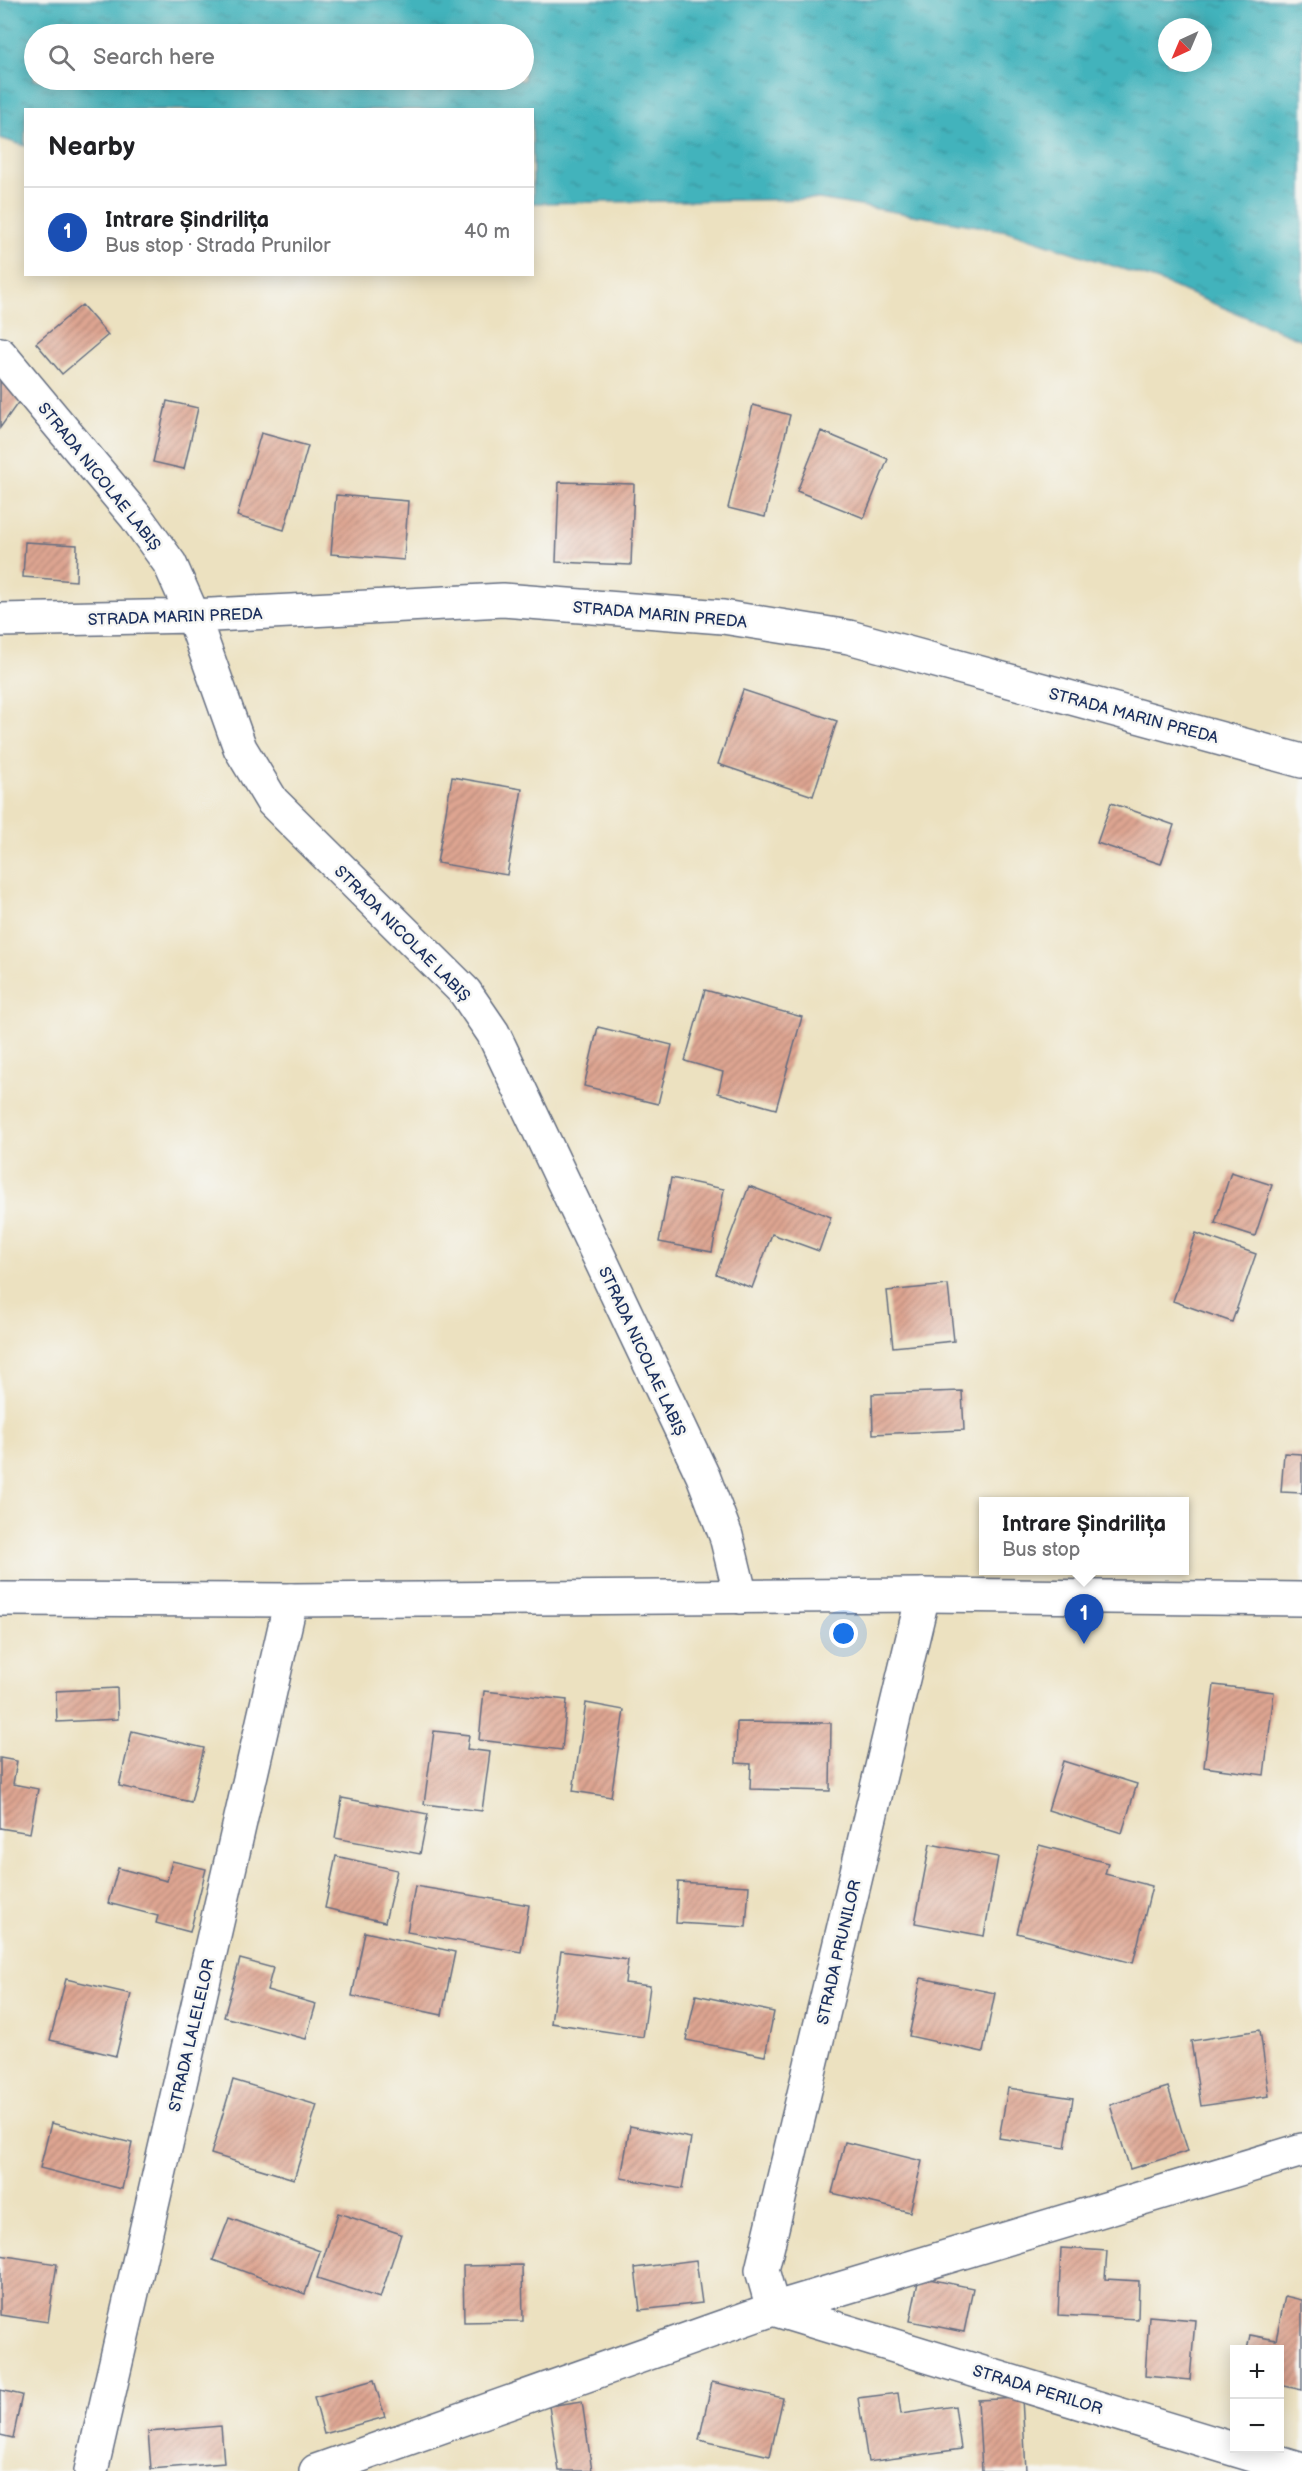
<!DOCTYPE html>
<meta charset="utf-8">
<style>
:root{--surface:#fff;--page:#f2f2f2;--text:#202124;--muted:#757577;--line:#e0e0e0;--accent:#1f6fb2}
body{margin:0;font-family:"Balsamiq Sans",sans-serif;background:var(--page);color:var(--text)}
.controls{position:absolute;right:18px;bottom:18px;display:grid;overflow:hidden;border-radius:0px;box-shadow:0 3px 15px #0003}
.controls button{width:54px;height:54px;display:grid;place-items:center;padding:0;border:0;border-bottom:2px solid var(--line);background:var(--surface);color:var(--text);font:30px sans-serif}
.compass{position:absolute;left:1158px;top:18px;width:54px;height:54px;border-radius:50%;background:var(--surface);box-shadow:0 3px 15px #0003;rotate:224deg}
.you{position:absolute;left:844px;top:1634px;width:21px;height:21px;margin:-15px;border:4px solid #fff;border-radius:50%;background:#1a73e8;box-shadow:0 0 0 9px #1a73e833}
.badge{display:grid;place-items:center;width:39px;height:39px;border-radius:50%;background:var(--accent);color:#fff;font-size:20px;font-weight:700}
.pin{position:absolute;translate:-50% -50px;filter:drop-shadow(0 2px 3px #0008)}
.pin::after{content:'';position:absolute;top:32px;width:21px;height:18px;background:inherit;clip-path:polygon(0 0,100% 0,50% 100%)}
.popup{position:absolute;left:979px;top:1497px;width:210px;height:78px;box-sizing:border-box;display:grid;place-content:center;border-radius:0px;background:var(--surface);filter:drop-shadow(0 2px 4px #0005);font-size:20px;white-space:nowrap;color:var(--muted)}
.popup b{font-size:22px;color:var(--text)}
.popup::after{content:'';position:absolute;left:50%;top:100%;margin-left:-12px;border:12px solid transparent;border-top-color:var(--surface)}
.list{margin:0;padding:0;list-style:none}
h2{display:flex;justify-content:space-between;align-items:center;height:78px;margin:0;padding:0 24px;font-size:26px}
h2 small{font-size:20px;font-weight:400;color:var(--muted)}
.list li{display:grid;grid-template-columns:39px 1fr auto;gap:18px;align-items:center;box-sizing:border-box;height:90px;padding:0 24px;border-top:2px solid var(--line)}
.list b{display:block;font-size:22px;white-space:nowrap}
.list p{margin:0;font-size:20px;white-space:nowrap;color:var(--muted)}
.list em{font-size:20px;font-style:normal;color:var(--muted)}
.icon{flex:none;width:33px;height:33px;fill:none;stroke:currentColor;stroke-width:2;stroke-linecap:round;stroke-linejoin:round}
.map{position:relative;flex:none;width:1302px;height:2471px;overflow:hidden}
.search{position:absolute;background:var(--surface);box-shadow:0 3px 15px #0003;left:24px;top:24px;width:510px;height:66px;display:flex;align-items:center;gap:15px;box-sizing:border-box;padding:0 21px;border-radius:33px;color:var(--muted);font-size:22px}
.panel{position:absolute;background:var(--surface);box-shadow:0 3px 15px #0003;left:24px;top:108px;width:510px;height:168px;border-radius:0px}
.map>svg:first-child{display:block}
.water{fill:url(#water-ripples);stroke:#2f718d;stroke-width:1.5;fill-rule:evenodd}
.building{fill:url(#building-hatch)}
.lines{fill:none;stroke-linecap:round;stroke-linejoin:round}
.minor-casing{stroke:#646d80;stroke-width:36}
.highway-casing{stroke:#646d80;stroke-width:36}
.minor{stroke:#fff;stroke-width:33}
.highway{stroke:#fff;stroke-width:33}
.labels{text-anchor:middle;stroke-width:5;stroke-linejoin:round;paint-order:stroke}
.street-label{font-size:16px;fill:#1b2f5e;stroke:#f6f6f2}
</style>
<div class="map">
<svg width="1302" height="2471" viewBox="0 0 1302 2471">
<defs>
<pattern id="water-ripples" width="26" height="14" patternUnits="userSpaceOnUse" patternTransform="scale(1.5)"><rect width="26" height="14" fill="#43b3bc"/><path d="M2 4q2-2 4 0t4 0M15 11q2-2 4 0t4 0" fill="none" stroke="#37929c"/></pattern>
<pattern id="building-hatch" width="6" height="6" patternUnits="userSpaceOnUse" patternTransform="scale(1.5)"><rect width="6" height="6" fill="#dea591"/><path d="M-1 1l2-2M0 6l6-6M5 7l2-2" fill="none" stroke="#b3877a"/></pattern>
</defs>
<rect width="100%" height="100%" fill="#f6f6f2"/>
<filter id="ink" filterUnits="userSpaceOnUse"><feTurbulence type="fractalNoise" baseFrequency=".0167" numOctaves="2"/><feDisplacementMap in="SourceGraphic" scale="12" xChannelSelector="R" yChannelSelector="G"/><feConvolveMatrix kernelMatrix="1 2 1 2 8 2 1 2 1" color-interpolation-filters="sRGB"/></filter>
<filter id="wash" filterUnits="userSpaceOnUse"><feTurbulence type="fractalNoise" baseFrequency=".008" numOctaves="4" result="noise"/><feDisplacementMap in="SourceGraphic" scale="24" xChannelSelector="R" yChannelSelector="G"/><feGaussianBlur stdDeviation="1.35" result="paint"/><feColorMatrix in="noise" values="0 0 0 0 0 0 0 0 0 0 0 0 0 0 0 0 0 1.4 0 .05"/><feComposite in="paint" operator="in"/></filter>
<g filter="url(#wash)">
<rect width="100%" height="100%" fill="#ece1c0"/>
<path class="water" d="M0,0H1302V340L1159,281L1007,231L819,199L533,203L532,110H26L25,146L0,138ZM1167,27H1203V63H1167ZM34,34H524V80H34Z"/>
<g id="blocks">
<path class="building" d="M82,305L108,335L62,374L36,343Z
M0,371L27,390L0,428Z
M167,401L198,408L184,469L153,462Z
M753,405L790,415L765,517L728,508Z
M821,431L888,459L864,518L797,491Z
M261,433L308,446L284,530L237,516Z
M559,482L634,484L631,565L556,562Z
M336,495L408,501L404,560L331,554Z
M25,542L77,545L76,581L23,577Z
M743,690L837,721L813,796L718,764Z
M452,777L522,789L507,875L437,863Z
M1111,803L1174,825L1161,864L1097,843Z
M705,990L802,1017L776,1109L718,1093L723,1072L685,1061Z
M598,1027L672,1045L658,1104L584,1086Z
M1231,1172L1272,1185L1255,1236L1215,1223Z
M671,1178L724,1189L712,1252L659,1242Z
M749,1186L831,1217L819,1251L772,1234L752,1288L716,1274Z
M1196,1233L1256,1254L1232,1322L1173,1301Z
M948,1285L954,1341L893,1347L887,1291Z
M962,1391L964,1430L873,1434L872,1394Z
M1284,1453L1302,1454V1493L1281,1492Z
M1214,1685L1274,1692L1264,1775L1204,1767Z
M117,1688L118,1719L57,1722L56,1691Z
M484,1691L567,1700L562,1750L479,1740Z
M586,1703L624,1710L611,1797L573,1791Z
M737,1722L831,1723L830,1791L750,1789L751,1764L736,1763Z
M132,1731L204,1748L191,1802L119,1786Z
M434,1731L469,1735L467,1749L490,1752L482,1811L424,1804Z
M0,1758L17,1761L13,1784L38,1789L30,1833L0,1828Z
M1063,1761L1137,1784L1122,1833L1048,1810Z
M342,1798L428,1814L420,1854L335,1838Z
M930,1844L998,1857L984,1936L915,1923Z
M1039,1845L1108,1863L1105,1874L1152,1886L1133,1963L1017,1933Z
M336,1856L397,1870L385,1922L325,1908Z
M172,1861L206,1869L190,1932L156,1923L158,1916L108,1903L118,1868L167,1881Z
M678,1882L749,1886L746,1927L676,1923Z
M415,1886L529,1905L521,1952L407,1932Z
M365,1932L455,1952L442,2015L352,1996Z
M561,1951L628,1960L625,1983L650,1986L643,2037L551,2023Z
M240,1959L273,1968L267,1990L316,2004L306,2039L224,2017Z
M921,1978L995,1993L983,2052L909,2036Z
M66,1979L131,1994L116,2056L50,2040Z
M696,1995L774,2012L765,2056L686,2040Z
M1260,2030L1269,2096L1201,2106L1191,2041Z
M233,2080L317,2105L294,2179L211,2154Z
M1168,2087L1188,2151L1130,2169L1110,2105Z
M1008,2088L1073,2098L1065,2148L999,2138Z
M51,2123L132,2143L122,2189L40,2168Z
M630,2126L691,2138L682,2189L621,2178Z
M845,2142L922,2161L910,2212L832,2193Z
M338,2213L401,2234L380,2298L317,2278Z
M229,2218L320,2251L305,2294L213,2260Z
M1061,2248L1107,2251L1105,2279L1139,2281L1138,2319L1058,2315Z
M0,2255L57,2264L48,2322L0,2315Z
M696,2260L702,2303L640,2310L635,2268Z
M522,2265L523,2321L464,2322L463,2266Z
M919,2277L973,2288L964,2332L910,2321Z
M1285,2296L1302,2300V2390L1280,2385V2350H1247L1250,2335L1276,2340Z
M1149,2316L1195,2320L1190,2380L1145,2376Z
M374,2380L385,2417L324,2434L314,2397Z
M712,2382L783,2398L770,2456L699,2440Z
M0,2390L22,2395L13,2438L0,2435Z
M898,2393L901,2414L955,2406L961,2449L868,2462L858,2398Z
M1022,2398L1026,2471H982L978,2400Z
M582,2401L592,2471H559L549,2406Z
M221,2426L224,2463L151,2469L148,2432Z"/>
</g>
</g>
<g filter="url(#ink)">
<use href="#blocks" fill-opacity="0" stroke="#646d80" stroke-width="1.5"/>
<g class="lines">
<g class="minor-casing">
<path id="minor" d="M0,354L136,517L170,564L193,616L240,748L272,801L465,992L493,1033L703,1476L726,1536L741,1597
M0,620L193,616L503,600L723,617L849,637L1302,761
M923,1595L762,2270L773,2309L1302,2470
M91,2471L291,1600
M316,2471L773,2309L1302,2150"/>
</g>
<g class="highway-casing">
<path id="highway" d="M0,1599L291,1600L923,1595L1302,1599"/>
</g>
<use href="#minor" class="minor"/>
<use href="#highway" class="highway"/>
</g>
</g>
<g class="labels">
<g class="street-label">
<text transform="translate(100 476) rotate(51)" y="6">STRADA NICOLAE LABIȘ</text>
<text transform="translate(660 614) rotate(5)" y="6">STRADA MARIN PREDA</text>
<text transform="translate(175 616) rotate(-2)" y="6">STRADA MARIN PREDA</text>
<text transform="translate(1134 715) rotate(15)" y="6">STRADA MARIN PREDA</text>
<text transform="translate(403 933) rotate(45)" y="6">STRADA NICOLAE LABIȘ</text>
<text transform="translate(643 1351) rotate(65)" y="6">STRADA NICOLAE LABIȘ</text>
<text transform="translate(838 1952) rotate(-77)" y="6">STRADA PRUNILOR</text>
<text transform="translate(191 2035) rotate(-77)" y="6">STRADA LALELELOR</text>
<text transform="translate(1038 2389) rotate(17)" y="6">STRADA PERILOR</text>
</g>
</g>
</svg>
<div class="controls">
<button>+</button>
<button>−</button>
</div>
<svg class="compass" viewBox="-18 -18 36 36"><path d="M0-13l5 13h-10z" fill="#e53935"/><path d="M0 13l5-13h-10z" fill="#757577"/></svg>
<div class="you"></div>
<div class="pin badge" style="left:1084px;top:1644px;background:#1a4fb4">1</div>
<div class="popup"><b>Intrare Șindrilița</b>Bus stop</div>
<div class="search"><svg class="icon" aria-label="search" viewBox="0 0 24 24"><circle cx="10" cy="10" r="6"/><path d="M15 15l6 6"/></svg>Search here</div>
<section class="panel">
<h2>Nearby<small></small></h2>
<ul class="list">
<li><span class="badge" style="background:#1a4fb4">1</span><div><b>Intrare Șindrilița</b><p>Bus stop · Strada Prunilor</p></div><em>40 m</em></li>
</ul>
</section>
</div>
